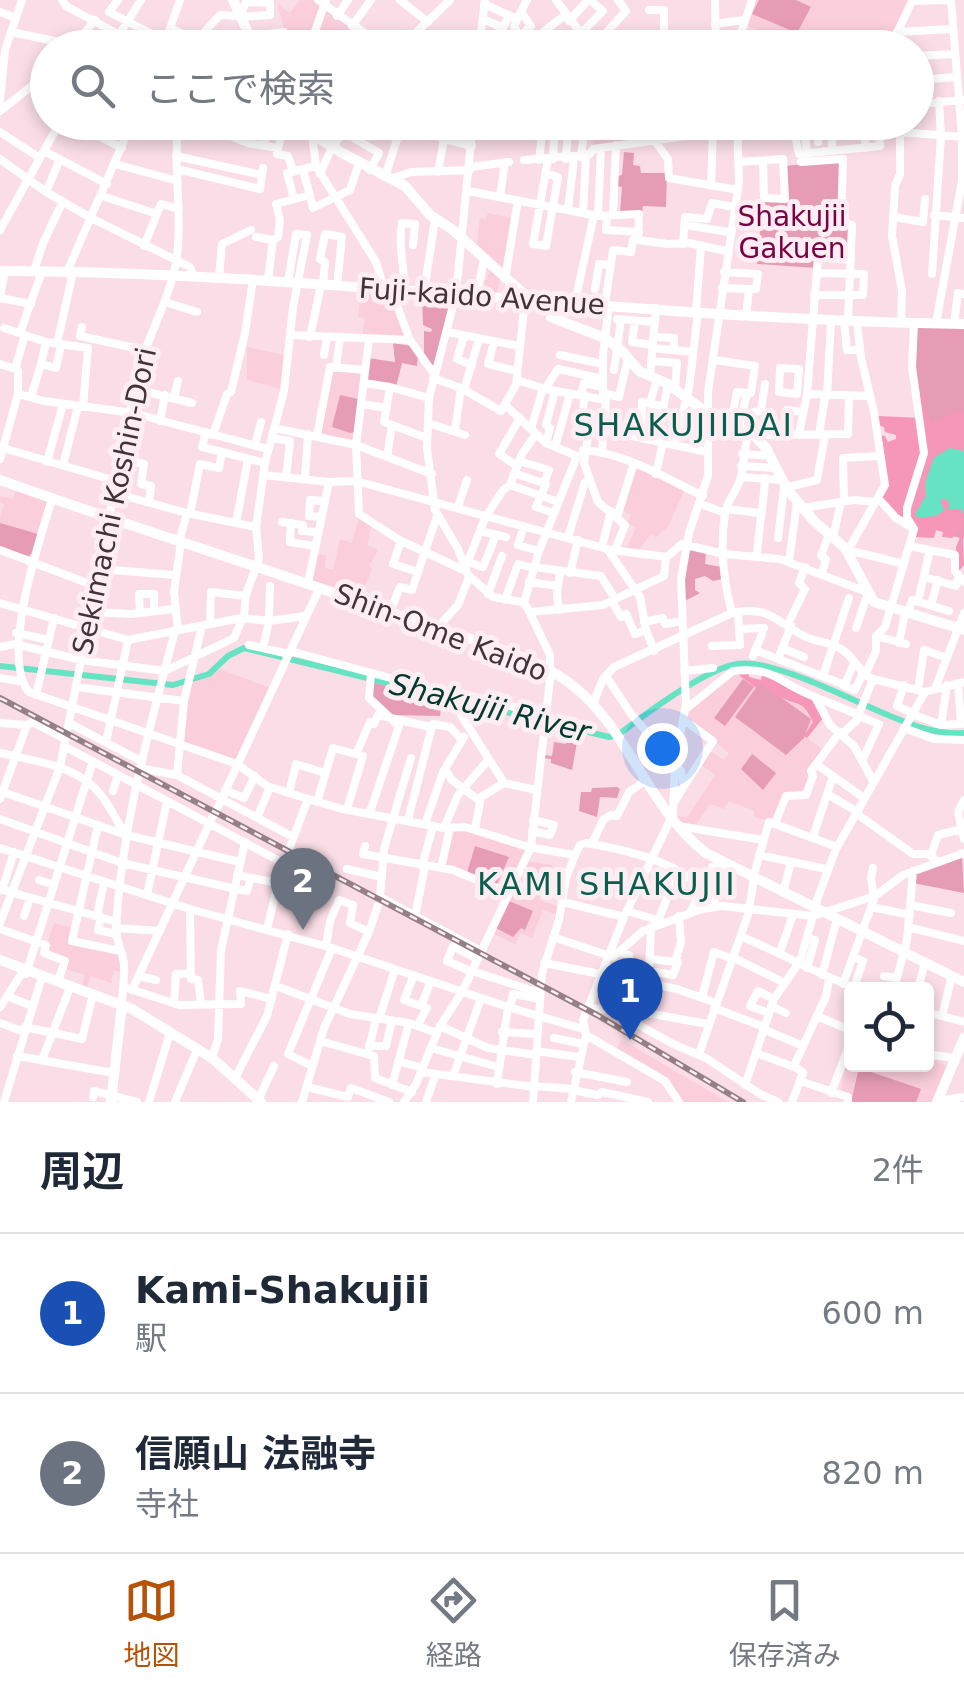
<!DOCTYPE html>
<html lang="ja">
<meta charset="utf-8">
<style>
:root{--surface:#fff;--page:#f6f6f7;--text:#1f2937;--muted:#747a83;--line:#e0e1e3;--accent:#b45309}
body{margin:0;font-family:"DejaVu Sans","Noto Sans JP",sans-serif;background:var(--page);color:var(--text)}
.controls{position:absolute;right:30px;bottom:30px;display:grid;overflow:hidden;border-radius:10px;box-shadow:0 5px 15px #0003}
.controls button{width:90px;height:90px;display:grid;place-items:center;padding:0;border:0;border-bottom:2px solid var(--line);background:var(--surface);color:var(--text);font:50px sans-serif}
.you{position:absolute;left:662px;top:748px;width:35px;height:35px;margin:-25px;border:8px solid #fff;border-radius:50%;background:#1a73e8;box-shadow:0 0 0 15px #1a73e833}
.badge{display:grid;place-items:center;width:65px;height:65px;border-radius:50%;background:var(--accent);color:#fff;font-size:32px;font-weight:700}
.pin{position:absolute;translate:-50% -82px;filter:drop-shadow(0 2px 5px #0008)}
.pin::after{content:'';position:absolute;top:52px;width:35px;height:30px;background:inherit;clip-path:polygon(0 0,100% 0,50% 100%)}
.list{margin:0;padding:0;list-style:none}
h2{display:flex;justify-content:space-between;align-items:center;height:130px;margin:0;padding:0 40px;font-size:42px}
h2 small{font-size:32px;font-weight:400;color:var(--muted)}
.list li{display:grid;grid-template-columns:65px 1fr auto;gap:30px;align-items:center;box-sizing:border-box;height:160px;padding:0 40px;border-top:2px solid var(--line)}
.list b{display:block;font-size:38px;white-space:nowrap}
.list p{margin:0;font-size:32px;white-space:nowrap;color:var(--muted)}
.list em{font-size:32px;font-style:normal;color:var(--muted)}
.icon{flex:none;width:55px;height:55px;fill:none;stroke:currentColor;stroke-width:2;stroke-linecap:round;stroke-linejoin:round}
.map{position:relative;flex:none;width:964px;height:1102px;overflow:hidden}
.search{position:absolute;background:var(--surface);box-shadow:0 5px 15px #0003;left:30px;right:30px;top:30px;height:110px;display:flex;align-items:center;gap:25px;box-sizing:border-box;padding:0 35px;border-radius:55px;color:var(--muted);font-size:38px}
.sheet{height:450px;background:var(--surface)}
nav{display:flex;justify-content:space-around;align-items:center;box-sizing:border-box;height:140px;border-top:2px solid var(--line);background:var(--surface);font-size:28px;color:var(--muted)}
nav a{display:grid;justify-items:center;gap:5px}
nav .on{color:var(--accent)}
.map>svg:first-child{display:block}
.built{fill:#fbcedc}
.green{fill:#e69cb5}
.forest{fill:#f696b8}
.water{fill:#66e3c3}
.lines{fill:none;stroke-linecap:round;stroke-linejoin:round}
.river{stroke:#66e3c3;stroke-width:6}
.minor{stroke:#fff;stroke-width:8}
.major{stroke:#fff;stroke-width:10}
.rail-casing{stroke:#948086;stroke-width:6}
.rail{stroke:#feeef3;stroke-width:2.5;stroke-dasharray:8;stroke-linecap:butt}
.labels{text-anchor:middle;stroke-width:10;stroke-linejoin:round;paint-order:stroke}
.park-label{font-size:28px;fill:#790141;stroke:#feeef3}
.street-label{font-size:28px;fill:#413337;stroke:#feeef3}
.water-label{font-size:30px;font-style:italic;fill:#003a2e;stroke:#feeef3}
.quarter-label{font-size:32px;letter-spacing:2.5px;fill:#085f4d;stroke:#feeef3}
</style>
<div class="map">
<svg width="964" height="1102" viewBox="0 0 964 1102">
<rect width="100%" height="100%" fill="#fadde6"/>
<path class="built" d="M300,0H317L364,34L356,47H288L278,5L290,13Z
M753,0H909L888,47H792L744,24Z
M597,123H635L644,139L592,148Z
M488,213L513,219L504,276L501,275L497,294L479,293L481,280H487L491,264L476,249L480,218L486,219Z
M361,290L391,293L408,337H362L365,318L358,317Z
M247,347L285,355L281,389L247,380Z
M332,370L362,371L354,442L320,434Z
M635,467L685,489L666,531L663,530L657,537L651,534L638,551L626,550L636,527L627,523L631,515L621,510Z
M16,489L50,502L33,558L0,548V518L4,504L0,502V496L13,499Z
M360,515L372,523L367,545L378,550L369,566L372,568L361,598L312,580L316,554L326,555L325,568L333,570L340,539L352,543Z
M219,669L271,688L237,761L182,743L189,685Z
M733,672L749,673V678L770,683H783L797,693L813,696L823,718L808,738L824,751L804,793H785L773,822L754,817V811L729,801L724,809L710,804L696,825L680,822L675,816L687,817L715,775L700,764L709,750L724,760L729,753L687,719V712Z
M464,829L527,848L508,891L443,866L450,832Z
M527,861L553,865L539,900L560,907L558,915L543,910L532,938L521,933L515,944L492,933Z
M54,923L73,928L70,941L118,952L121,972L114,970L111,983L91,976L87,987L82,985L85,975L65,969L67,960L45,951Z
M622,1040L728,1102H680L666,1081L615,1051Z
M927,1057L948,1067L934,1102H850L840,1093L847,1063L854,1066L926,1064Z"/>
<path class="green" d="M759,0H796L811,7L797,33L752,14Z
M624,152L634,153L633,165L640,166L641,173H667L666,207L643,206L642,212L620,213L622,187L616,186L618,176L622,175Z
M840,160L839,224L850,226L849,258L817,255L815,268L757,264L763,199L786,200L785,166Z
M422,294L453,297L432,371L424,356V331L431,332L432,329L423,325Z
M915,326H964V539L945,534V528L908,515L923,465L913,366Z
M393,343L411,346L418,356L417,366L402,363L396,387L364,382L368,358L395,362Z
M340,395L358,399L355,432L350,433L332,427Z
M0,523L38,534L33,553L28,556L0,547Z
M688,548L706,553L705,564L722,567V579L713,581L705,576L695,579V590L700,593L683,602Z
M743,679L754,687L725,726L714,718Z
M371,682L442,698L440,716L392,715L373,700Z
M760,682L811,719L804,738L786,755L735,717Z
M568,732L586,736L585,739L578,737L572,770L551,763V759L543,758L544,755L552,756L554,742L566,744Z
M752,754L776,773L763,790L741,769Z
M617,787L620,789L617,798L600,797L597,817L579,811L581,792H591L592,788Z
M475,846L509,857L497,884L467,873Z
M962,856L964,893L913,883L915,872Z
M509,901L533,911L525,930L521,928L513,937L496,928Z
M862,1069L921,1089L916,1102H851L858,1072Z"/>
<path class="forest" d="M920,395L925,396L924,408L931,424L961,410L964,416V451L948,450L937,454L925,483L926,498L915,514L921,518L938,515L944,509L940,500H954L948,509H962L964,565L958,572L956,548L962,531L952,538L942,537L943,532L936,530L934,538L914,537V529L901,522L880,497L886,486L878,435L885,436L888,442L896,439V435L885,432L884,427L878,425L877,416L921,418Z
M736,673H749V677L761,680L762,674L797,693L813,696L823,718L807,738L804,736L813,722C803,700 799,706 782,698C775,695 767,687 761,683L756,688Z"/>
<path class="water" d="M950,448L964,451V514L961,509H947L950,506L947,499L940,500L944,510L936,516L919,518L915,514L926,496L925,483L934,458Z"/>
<g class="lines">
<path class="river" d="M0,666L173,685L209,674L228,656L244,648L609,737L618,735C644,715 706,669 737,664C771,658 849,699 883,713C910,724 934,735 964,733"/>
<path class="minor" d="M62,0L66,6L118,34
M118,0L109,12L166,41
M318,0L386,48
M400,0L428,22
M556,0L592,48
M715,0L716,48
M912,1L950,0
M484,4L517,19L527,0
M649,10H664V48
M0,12L16,18
M337,16L348,0
M240,17L270,15V3L246,2
M483,19L503,28L509,15
M517,19L514,27L520,36L531,26L521,12
M569,21L588,0
M715,24L744,20
M352,26L371,0
M172,29L213,48
M11,32L74,45
M897,32L953,29
M481,34L502,41L501,48
M580,34L603,11L590,0
M249,36L284,32
M198,39L220,15L240,16L247,0
M72,47L95,20
M111,48L141,0
M163,48L180,0
M239,48L247,31
M264,48L287,45
M309,48L326,0
M400,48L450,0
M479,48L485,0
M513,48H518
M523,48L565,15
M592,48L626,11L618,0
M736,48L752,0
M890,48L912,1
M916,56L954,54
M916,80L956,77
M0,101L5,50L22,0
M916,104L964,100
M0,111L48,73
M85,122L94,128L93,133L122,148
M196,122L248,143L272,147
M256,122L267,126L264,146
M284,122L277,154L288,156L293,171
M637,122L647,139
M792,122L799,154L880,146L878,122
M804,122L807,154
M817,122L818,142
M832,122V151
M863,122L866,148
M900,122V174L895,186L892,236L902,291L901,323
M520,126H540
M558,127L568,129L566,159
M0,132L40,158
M422,132L426,122
M900,132L964,137
M312,134L316,166L376,262L384,289
M315,136L328,122
M654,140L668,159L669,178L738,190
M242,141L246,122
M452,141L455,128L443,125L441,138L444,139L472,146
M44,151L107,184
M176,156L262,175
M581,157L585,122
M0,159L46,192L91,218L190,267L193,275
M524,160L590,154L593,149L787,122
M539,160L542,135L554,136L553,159
M739,162L783,159L785,199L764,198L763,161
M801,162L843,159L841,222L852,225L848,321
M115,164L178,181
M470,167L509,162
M177,169L260,189L263,168
M303,169L313,208L350,190L359,163
M438,172L444,139
M546,173L558,177L546,246L533,244L548,159
M320,174L332,147L344,132L379,153L370,170
M385,177L400,130L390,122
M391,179L411,172L470,170
M711,186L713,132
M468,191L598,216L639,214L638,240H633L631,252L613,250L605,304
M46,192L60,159
M102,196L157,214
M500,197L505,162
M294,199L287,173L316,166
M568,210L574,158
M583,213L586,156
M613,215L616,145
M934,215L964,218
M598,216L601,148
M607,216L606,230L639,232
M893,217L923,222L925,199
M691,226L729,232
M0,230L60,122
M256,237L273,240
M638,240L668,244L689,243L726,251
M683,244L685,217L707,219L712,203L734,207
M144,246L161,204L179,209
M34,271L43,243L63,201
M67,272L132,122
M724,272L758,274L756,289H749L746,316
M932,274L941,136L939,101
M219,277L222,244L251,230
M505,279L518,200
M268,280L273,240L278,237L280,220L276,204L310,195
M323,285L325,262L320,259L325,234L342,237L337,286
M722,288L749,289
M595,289L599,264L611,265
M391,290L410,340L434,374
M405,291C404,266 398,244 402,223L415,224L413,245
M424,292L435,219
M814,295H863L864,274L817,273
M477,296L484,259
M0,297L5,271
M0,298L31,304
M165,302L197,312
M575,302L594,215
M696,312L701,246
M617,319L655,322
M635,321L632,342L653,345
M844,321L847,350H859
M936,323L962,181V137L951,0
M954,324L958,293L964,294
M82,327L80,336L144,350
M4,328L46,342L88,348L83,406
M447,332L519,346
M20,333L42,271
M290,335L410,340
M464,336L457,359L472,365
M310,337L321,285
M653,337L674,338V350
M369,339L356,445L359,514L401,541L466,571
M46,342L41,364L56,368L61,345
M494,342L488,364L517,371
M57,344L73,272
M652,348L693,352
M324,355L327,337
M560,355L603,364
M715,360L755,366L751,393L737,392L731,423
M651,361L677,363L675,388
M0,364L15,369
M336,367L340,338
M780,368L799,369L797,394L779,392Z
M614,370L621,320
M650,376L656,308
M433,378L461,388L501,411L516,385L525,299
M517,380L545,389L606,400L602,451
M364,383L390,387
M135,389L192,403
M545,389L558,369L603,379
M464,390L479,339
M603,393L619,397L628,357
M18,394L44,401L133,413L268,449
M807,394L870,396
M581,395L584,383L603,387
M585,395L582,415L591,417L584,463L598,502L625,525L615,550
M827,396L831,320
M31,397L41,364
M174,397L178,381
M603,399V355L609,305
M650,403L657,379
M361,404L387,408
M505,405L546,443L577,456L539,551L524,603
M160,421L165,395
M428,423L465,435
M739,427L747,393
M274,428L356,445L432,474
M531,429L543,388
M455,430L461,388
M604,430L707,452
M206,432L202,447L222,452
M751,432L754,412L761,411L765,384
M799,434L807,394L818,257L851,260
M213,435L227,394L231,392L245,333L253,279
M317,435L330,367L365,370
M754,435L848,434L849,397
M783,435L787,410L803,412
M819,435L825,396
M641,437L642,402L662,406
M272,438L290,441L286,477
M427,438L384,422L390,387L429,398
M657,441L668,384
M546,443L550,428L546,425L555,391
M255,445L261,422
M674,445L689,389L698,312
M555,447L570,394
M3,448L116,481
M583,450C626,453 665,478 703,496
M742,454L770,456
M387,457L392,425
M0,459L18,394V371L15,369L25,335
M120,459L144,464L141,484L151,486L149,502
M519,461L549,470L544,483
M47,462L63,404
M63,465L78,406
M517,466L499,454L520,418
M741,466L776,468
M514,473L546,484L536,507L554,513
M656,474L663,442
M263,475L329,482
M741,477L782,480
M305,478L308,434
M510,485L558,502
M114,493L187,513L256,527
M878,498L896,518L914,529
M52,499C39,542 0,657 29,692L237,764L267,786L308,799L342,809L444,828L465,827L528,847L575,855L566,878L559,920L542,973L533,1102
M844,501L843,458L878,456
M701,504L725,513
M458,507L467,480
M803,508L854,500L874,502
M726,509L759,513
M190,514L200,464L219,468L222,452L265,463
M321,517L309,516L310,500L325,501
M617,517L634,463
M282,522L303,525L302,531L317,532
M236,523L248,459
M291,523L290,542L315,546
M524,526L518,545L539,551
M480,531L506,537
M568,537L585,482L589,480
M833,537L841,502
M778,538L784,488L817,480L825,435
M401,541L393,564L418,572
M179,542L187,513
M909,546L955,555V571L964,582
M602,547L611,511
M0,550L95,586
M608,550L640,597L646,630
M848,550L904,564
M847,552L885,485L874,412L861,358L857,321
M757,557C758,530 764,505 765,478
M468,562L483,567L496,535
M789,562L797,502
M534,567L601,576L615,599
M99,569L175,575
M465,569L485,518L503,490L510,485L522,454L536,434
M570,573L578,540
M822,573L826,559L821,556L829,534
M924,577L956,586L958,579
M529,582L558,586
M308,583L329,482L356,481L611,550L667,557L682,544L724,554L780,559L867,592
M488,594L502,556
M505,600L518,564L533,568
M612,601L621,617L626,614L635,634L646,630L654,651
M918,601L930,550
M0,603L128,640L241,618L269,621L306,616
M931,605L938,580
M559,610L557,594L560,572
M90,612L131,614L174,609
M390,612L400,587L412,590L437,516
M530,612L603,605L664,576L666,557
M140,613L139,594H154V611
M732,613C723,580 720,547 725,513C727,500 738,490 741,477C744,463 744,448 749,431
M908,613L912,600L949,611
M644,622L663,618L665,624L682,621
M210,624L211,592L246,596
M788,624L805,589L799,583L805,567
M856,628L868,593
M436,629L458,605L469,577
M740,629L764,628
M178,630L174,592L181,542
M16,633L49,640
M876,636L906,644
M899,643L905,613
M249,645L289,654
M712,646L740,645L738,612
M0,647L15,644L81,660L165,671L234,638L244,615L246,594L259,559L256,527L265,463L284,391L293,307L307,235L296,234L288,282
M263,648L269,621L270,586
M782,648L804,657
M755,650L845,685
M290,651L465,698
M753,656L762,634
M778,659L791,626
M854,663L844,686L855,690L863,673
M684,671L713,668
M865,675L876,651V636L885,627L914,529L907,518V508L924,453L912,367L914,323
M606,676L631,714L681,771L684,786L675,801
M823,676L849,598
M0,678L19,681
M904,685L897,706L913,713
M76,687L184,701
M935,689L964,613
M918,690L924,650L947,658
M36,695L54,618
M815,697L859,715
M593,704L603,679L614,667L732,613C771,605 775,622 806,637C819,643 833,642 844,651C856,660 859,673 873,679L925,692L964,682
M686,709L733,671C776,666 779,684 815,697L830,725L854,746L873,781
M912,714L941,725L961,724L958,683
M858,716L879,724L862,761
M0,723L27,725L32,722L65,739
M69,723L141,761
M941,725L947,685
M904,728L934,739L964,740
M842,734L856,721L873,679
M106,742L128,640
M64,746L298,871L318,878
M0,753C34,761 78,765 101,795C111,808 117,822 126,835
M356,754L370,722L374,724L378,715L430,727L433,724L450,727L462,740
M411,758L384,849L380,897L481,951
M816,764L864,798
M139,768L177,775L293,837
M445,769L452,780L480,801
M177,775L184,701L202,626
M684,786L713,741L684,720
M225,790L244,798L255,776
M536,790L504,783L461,715L466,695L546,715
M0,791L126,835L240,862
M113,791L118,775
M289,793L296,764L325,773
M827,794L858,812
M0,799L27,725
M964,800L958,812L964,839
M317,802L333,748L363,756L347,809
M216,811L320,587
M370,812L399,726L369,698L371,674
M857,814L913,854H927L938,861
M257,818L270,787
M0,819L122,863L232,888L247,891L251,878
M408,820L432,726
M775,823L786,796L806,795L813,776L811,771L840,732
M425,824L443,772L464,737
M98,825L72,941L120,951
M678,826L763,840
M444,828L458,795L489,759
M475,829L481,797L504,783
M532,831L550,835L554,825L533,820
M813,837L833,776
M592,844L603,820L611,815L617,816L629,792L646,780
M365,846L363,854L453,870L509,893
M0,848L190,909L332,948L508,1007L583,1029
M289,849L308,799
M575,855L580,845L586,843C633,851 690,864 717,906
M759,855L826,869
M931,855L938,835L962,829
M422,866L433,826
M441,868L450,828
M347,869L382,877
M237,875L278,883
M753,878L769,822L837,847
M39,880L54,885
M0,889L117,922
M2,890L14,852
M783,893L791,862
M147,895L167,801
M563,902L624,917
M910,905L951,913
M871,907L910,915
M814,908L836,849L925,692
M190,909L191,979L198,980L201,1003
M749,909L754,878
M627,911L657,920
M690,913L712,867L723,869L725,864
M24,916L30,898
M97,916L104,882
M415,916L425,866
M101,917L98,930L116,934
M0,923L60,767L137,376C148,334 171,298 177,256C183,211 172,167 179,122
M657,924L673,882L669,878L674,868
M908,927L964,941
M116,928L160,931
M0,929L46,945L44,953L65,961L58,981
M267,929L283,863
M553,937L613,957L643,931L702,909L722,906L813,916L875,896L903,875L964,853
M742,937C782,953 818,975 859,989
M807,938L815,940L807,968
M326,946L330,921L339,900L353,905L350,923L369,932
M780,952L793,915
M622,953L629,955L624,978
M853,957L863,961L854,988
M734,958L783,982
M675,962L681,942L679,916
M544,963L677,989L716,1003
M472,971L540,993
M649,971L673,975L678,962L650,959
M472,972L447,961L453,946L477,959
M26,974L93,761
M414,975L404,1000L421,1006
M822,975L837,919
M138,976L156,980
M884,976L897,978
M843,984L874,899L871,878L873,868
M276,986L350,1014L409,1023L437,1033
M127,988L179,1005L241,1004L240,991L272,999
M894,989L907,940L913,871
M918,989L925,962
M132,990L213,816
M7,996L32,1006
M702,997L714,952L733,959
M174,1003L176,974L191,973
M122,1004C122,991 125,978 124,965C123,952 116,942 116,928C122,826 149,729 175,631
M771,1006L786,1013
M0,1007L22,973
M510,1008L513,994L540,999
M590,1008L641,1012L708,1024
M714,1008L764,1027
M612,1010L673,1044L706,1058L760,1094L778,1102
M641,1012L649,971L651,927
M926,1012L964,1022
M769,1013L750,1006L758,991L774,999
M817,1016L852,1031
M942,1016L952,976
M379,1019L395,969
M0,1023L24,1032
M417,1026L427,1008L421,1006L431,981
M440,1026L488,1048L536,1055
M25,1027L82,1039L93,994
M763,1029L803,1046
M502,1032L537,1034
M586,1035L665,1081L679,1102
M554,1038L583,1044
M320,1041L374,1056L375,1078L412,1092
M369,1046H386L392,1020
M369,1048L376,1019
M431,1048L498,1067
M536,1051L579,1057
M756,1053L794,1067
M699,1054L750,909
M926,1054L955,1058
M17,1056L114,1073
M212,1058L218,1039L221,950L245,842
M42,1060L69,990
M398,1061L423,1068
M312,1066L288,1054L332,948
M421,1072L534,1087
M575,1072L627,1082
M453,1076L481,998
M235,1078L267,1016L288,934
M800,1081L848,1097V1102
M497,1084L508,1007
M392,1085L409,1023
M745,1085L774,999L800,961L813,916
M534,1086L573,1089
M307,1087L348,1097L351,1088L389,1102
M573,1090L598,1095L602,1092L648,1102
M831,1093L852,1038
M93,1097L94,1091L137,1102
M258,1100L274,1066
M937,1101L964,1097
M4,1102L41,980
M149,1102L169,1036
M175,1102L196,1052
M302,1102L324,1028L369,932L378,905
M404,1102L416,1084L440,1026L462,992L531,847L550,679V655L527,607L522,602L493,597L468,575L458,549L435,510L427,448L429,398L456,294L473,122
M426,1102L435,1076
M571,1102L586,1035L583,1020L624,917L673,814L675,763L686,704L681,579L689,533L708,476V392L739,182L737,122
M792,1102L803,1073L794,1066L826,996L829,979"/>
<path class="major" d="M233,0L255,48
M306,122L312,134L342,153L405,186L430,215L453,230L525,295V299
M0,271C322,272 642,320 964,324
M550,301L551,317L605,338L623,352L639,371L668,384L707,413L754,435L766,448L787,489L814,521L845,548L874,602L964,630
M0,480C136,529 275,571 412,620C460,637 527,652 568,682C628,725 647,808 706,853L964,982
M0,960L132,1009L212,1058L261,1102
M111,1102L122,1004
M937,1102L964,1038"/>
<g class="rail-casing">
<path id="rail" d="M0,698L597,1015L743,1102"/>
</g>
<use href="#rail" class="rail"/>
</g>
<g class="labels">
<g class="park-label">
<text x="792" y="226">Shakujii<tspan x="792" dy="32">Gakuen</tspan></text>
</g>
<g class="street-label">
<text transform="translate(482 296) rotate(4)" y="10">Fuji-kaido Avenue</text>
<text transform="translate(114 501) rotate(-78)" y="10">Sekimachi Koshin-Dori</text>
<text transform="translate(441 632) rotate(21)" y="10">Shin-Ome Kaido</text>
</g>
<g class="water-label">
<text transform="translate(490 708) rotate(14)" y="10">Shakujii River</text>
</g>
<g class="quarter-label">
<text x="684" y="436">SHAKUJIIDAI</text>
<text x="607" y="895">KAMI SHAKUJII</text>
</g>
</g>
</svg>
<div class="controls">
<button><svg class="icon" aria-label="locate" viewBox="0 0 24 24"><circle cx="12" cy="12" r="6"/><path d="M12 2v4M12 18v4M2 12h4M18 12h4"/></svg></button>
</div>
<div class="you"></div>
<div class="pin badge" style="left:630px;top:1040px;background:#1a4fb4">1</div>
<div class="pin badge" style="left:303px;top:930px;background:#6b7280">2</div>
<div class="search"><svg class="icon" aria-label="search" viewBox="0 0 24 24"><circle cx="10" cy="10" r="6"/><path d="M15 15l6 6"/></svg>ここで検索</div>
</div>
<section class="sheet">
<h2>周辺<small>2件</small></h2>
<ul class="list">
<li><span class="badge" style="background:#1a4fb4">1</span><div><b>Kami-Shakujii</b><p>駅</p></div><em>600 m</em></li>
<li><span class="badge" style="background:#6b7280">2</span><div><b>信願山 法融寺</b><p>寺社</p></div><em>820 m</em></li>
</ul>
</section>
<nav>
<a class="on"><svg class="icon" aria-label="map" viewBox="0 0 24 24"><path d="M3 6l6-2 6 2 6-2v14l-6 2-6-2-6 2zM9 4v14M15 6v14"/></svg>地図</a>
<a><svg class="icon" aria-label="directions" viewBox="0 0 24 24"><path d="M12 3l9 9-9 9-9-9zM9 14v-3h6M13 9l2 2-2 2"/></svg>経路</a>
<a><svg class="icon" aria-label="saved" viewBox="0 0 24 24"><path d="M7 4h10v16l-5-4-5 4z"/></svg>保存済み</a>
</nav>
